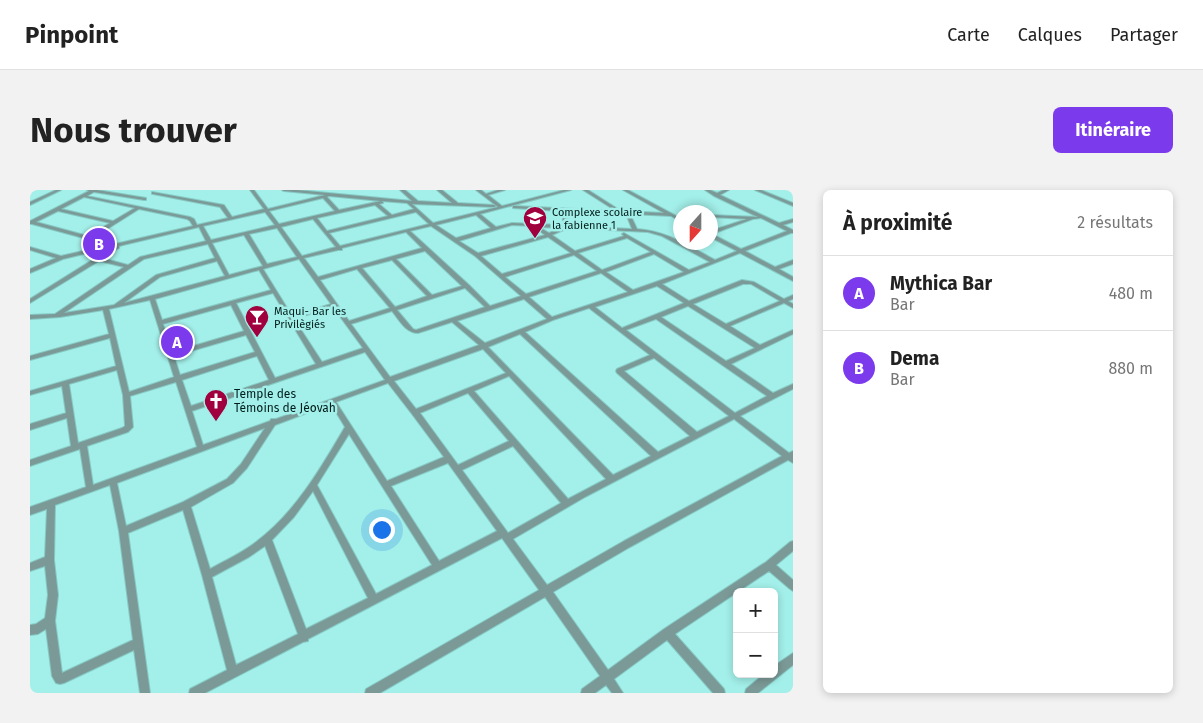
<!DOCTYPE html>
<html lang="fr">
<meta charset="utf-8">
<style>
:root{--surface:#fff;--page:#f2f2f2;--text:#222;--muted:#767676;--line:#e0e0e0;--accent:#7c3aed}
body{margin:0;font-family:"Fira Sans",sans-serif;background:var(--page);color:var(--text)}
.controls{position:absolute;right:15px;bottom:15px;display:grid;overflow:hidden;border-radius:8px;box-shadow:0 2px 8px #0003}
.controls button{width:45px;height:45px;display:grid;place-items:center;padding:0;border:0;border-bottom:1px solid var(--line);background:var(--surface);color:var(--text);font:25px sans-serif}
.compass{position:absolute;left:643px;top:15px;width:45px;height:45px;border-radius:50%;background:var(--surface);box-shadow:0 2px 8px #0003;rotate:201deg}
.you{position:absolute;left:351px;top:339px;width:18px;height:18px;margin:-12px;border:4px solid #fff;border-radius:50%;background:#1a73e8;box-shadow:0 0 0 8px #1a73e833}
.badge{display:grid;place-items:center;width:32px;height:32px;border-radius:50%;background:var(--accent);color:#fff;font-size:16px;font-weight:700}
.pin{position:absolute;translate:-50% -50%;border:2px solid #fff;box-shadow:0 1px 5px #0006}
.list{margin:0;padding:0;list-style:none}
h2{display:flex;justify-content:space-between;align-items:center;height:65px;margin:0;padding:0 20px;font-size:21px}
h2 small{font-size:16px;font-weight:400;color:var(--muted)}
.list li{display:grid;grid-template-columns:32px 1fr auto;gap:15px;align-items:center;box-sizing:border-box;height:75px;padding:0 20px;border-top:1px solid var(--line)}
.list b{display:block;font-size:19px;white-space:nowrap}
.list p{margin:0;font-size:16px;white-space:nowrap;color:var(--muted)}
.list em{font-size:16px;font-style:normal;color:var(--muted)}
.map{position:relative;flex:none;width:763px;height:503px;overflow:hidden;border-radius:8px}
header{display:flex;align-items:center;gap:30px;box-sizing:border-box;height:70px;padding:0 25px;background:var(--surface);border-bottom:1px solid var(--line)}
header strong{font-size:24px}
nav{display:flex;gap:28px;margin-inline-start:auto;font-size:18px}
.intro{display:flex;align-items:center;justify-content:space-between;box-sizing:border-box;height:120px;padding:0 30px}
h1{margin:0;font-size:35px}
.button{padding:12px 22px;border-radius:8px;background:var(--accent);color:#fff;font-size:18px;font-weight:700}
main{display:flex;gap:30px;padding:0 30px}
aside{flex:1;background:var(--surface);border-radius:8px;box-shadow:0 2px 8px #0003}
.map>svg:first-child{display:block}
.lines{fill:none;stroke-linecap:round;stroke-linejoin:round}
.minor-casing{stroke:#86c9c4;stroke-width:2}
.minor{fill:#7b9a97;fill-rule:evenodd}
.labels{text-anchor:middle;stroke-width:5;stroke-linejoin:round;paint-order:stroke}
.far-poi-label{font-size:11px;fill:#001e1c;stroke:#a3efe9;text-anchor:start}
.poi-label{font-size:12px;fill:#001e1c;stroke:#a3efe9;text-anchor:start}
</style>
<header>
<strong>Pinpoint</strong>
<nav><a>Carte</a><a>Calques</a><a>Partager</a></nav>
</header>
<div class="intro"><h1>Nous trouver</h1><a class="button">Itinéraire</a></div>
<main>
<div class="map">
<svg width="763" height="503" viewBox="0 0 763 503">
<rect width="100%" height="100%" fill="#a3efe9"/>
<g class="lines">
<g class="minor-casing">
<path id="minor" d="M26,0H31L0,15V12Z
M57,0H67L116,8V10H114L64,2L57,6L160,27L164,29L167,35L198,28L190,17L123,4H122V2L194,15L202,27L234,19L220,0H224L238,19L295,5L254,1L252,0H267L382,11L370,0H375L388,11L422,13L407,0H412L428,13L464,15L466,16L464,17L382,14L403,33L468,17L446,0H451L456,4L468,0H475L458,5L472,16L534,0H541L450,24L466,37L482,33L534,35L531,21L483,18V16H485L586,21L553,0H558L591,21L634,23L593,0H598L650,28V31L641,26L600,24L607,39C637,41 659,56 685,70L707,61L680,47V41L717,29L680,27V25L728,27L684,6L675,0H680L687,3L694,0H699L690,5L749,33L763,29V32L753,35L763,40V43H761L715,61L745,77L763,70V74L749,79L763,87V91L710,63L632,94L659,111L712,90L724,92L754,109L763,105V109L758,111L763,114V118L754,113L700,136L730,155L763,140V144L701,174L743,203L763,194V199L710,226L759,263L763,261V273L758,270L600,357L523,402L578,480L634,439L736,372L760,352L763,351V361L746,375L763,390V401L760,399L739,381L645,444L694,499L695,503H683L637,450L584,489L593,503H582L576,495L565,503H551L552,499L570,486L515,407L350,503H335L336,499L509,400L472,348L278,449V451L273,452L175,503H159L160,499L197,480L172,385L153,320L98,343L120,503H110L104,460L34,493L30,494L26,493L22,486L16,439L8,444L0,445V435L6,434L15,428L18,405L15,376L0,381V373L15,367L17,319L0,325V317L56,297L50,259L0,276V270L41,256L37,228L0,240V234L36,223L32,196L0,205V201L86,176L80,148L0,170V166L79,144L73,120L30,127L0,129V125L25,124L94,77L69,71L0,113V109L83,57L33,69L0,83V79L26,68L0,60V57L31,66L79,55L2,34H0V31L59,1ZM299,6L351,11L309,20L297,7ZM54,7L105,18L83,31L31,19ZM293,8L305,21L249,34L239,21ZM351,11L377,13L384,19L362,25L349,14L353,13V12ZM345,15L358,26L297,41L287,28ZM109,19L157,29L160,31L163,36L85,54L63,48ZM28,21L80,33L58,46L6,32ZM536,21L596,24L602,39L539,36ZM235,22L245,35L181,50L173,36ZM386,22L399,34L310,56L299,43ZM446,25L461,38L426,48L406,35ZM731,28L757,41L711,59L682,44L723,29ZM283,29L306,57L272,66L251,37ZM482,35L503,36L515,45L448,63L429,51ZM401,36L445,66L491,106L460,116L439,95L380,41ZM169,37L176,51L110,67L98,75L72,68L89,58V56ZM509,37L531,38L519,43ZM247,38L267,67L237,74L219,44ZM538,38L618,42L632,46L680,72L659,80L594,43L592,44L594,46L545,61L522,45ZM376,42L392,58L288,87L274,68L308,60H312V58ZM214,45L233,76L199,85L182,53ZM518,47L541,63L472,84L451,66ZM597,48L621,62L572,80L548,63ZM178,54L185,68L126,85L84,115L34,123L114,69ZM395,61L432,96L402,105L366,69ZM624,64L654,82L603,100L576,82ZM544,65L567,81L496,104L475,87ZM269,69L301,114L262,126L233,79ZM362,70L397,106L365,117L332,78ZM187,71L195,86L94,113L130,87ZM327,79L360,118L319,131L290,90ZM229,80L241,100L132,130L125,109ZM571,83L598,102L522,127L499,107ZM713,94H721L750,111L696,134L663,114ZM627,96L654,113L592,138L565,117ZM435,98L455,117L386,140L383,139L367,120ZM243,103L286,174L245,188L206,113ZM494,109L517,129L455,153L427,131ZM120,110L144,187L99,202L79,119ZM201,115L214,141L143,162L133,134ZM658,116L725,158L696,171L631,127ZM303,117L333,158L292,172L264,129ZM559,118L620,165L587,179L586,181L587,183L660,246L628,262L495,142L523,130ZM362,121C369,130 376,143 388,143L422,132L449,155L360,187L321,134ZM626,129L737,206L705,223L596,140ZM490,144L621,266L583,285L458,157ZM216,145L225,162L150,185L144,166ZM453,159L476,183L386,219L364,191ZM335,162L355,190L246,229H241L240,231L173,255L162,221ZM227,166L239,190L161,216L152,190ZM624,168L699,226L667,242L594,181ZM87,180L93,205L95,236L92,238L48,253L39,194ZM479,186L576,289L538,309L444,201ZM146,192L167,257L63,295L57,256L98,242L103,237L100,206ZM358,193L382,224L414,267L357,291L306,212ZM438,203L479,251L428,275L390,223ZM301,214L315,237C291,278 265,323 226,352C212,363 196,370 180,379L161,317L203,293L217,278L245,235ZM704,229L752,266L594,351L517,395L483,349L555,307ZM235,238L211,274L197,289L153,312L96,336L87,293ZM319,244L402,375L346,404L287,295ZM483,256L531,313L478,343L432,280ZM418,273L467,341L409,371L361,296ZM80,295L89,341L103,450L32,483L25,431L28,405L24,370L25,315ZM283,301L338,408L276,439L242,350L264,327ZM235,356L268,444L206,475L182,387L219,367Z
M725,0H731L763,13V16Z
M763,463V475L728,503H715L716,499L734,484H744V476Z"/>
</g>
<use href="#minor" class="minor"/>
</g>
<defs>
<g id="school-pin" transform="scale(1.25)"><path d="M0 17L-7.5 6A9.5 9.5 0 1 1 7.5 6Z" fill="#a0003e" stroke="#a3efe9"/><path d="M0-5L7-2L0 1L-7-2ZM-4 1L0 2.5L4 1V4Q0 6-4 4Z" fill="#fff"/></g>
<g id="bar-pin" transform="scale(1.25)"><path d="M0 17L-7.5 6A9.5 9.5 0 1 1 7.5 6Z" fill="#a0003e" stroke="#a3efe9"/><path d="M-6-5H6L.8 .8V4.5H3.5V6h-7V4.5H-.8V.8Z" fill="#fff"/></g>
<g id="church-pin" transform="scale(1.25)"><path d="M0 17L-7.5 6A9.5 9.5 0 1 1 7.5 6Z" fill="#a0003e" stroke="#a3efe9"/><path d="M-1.2-6h2.4v3.5h3.3v2.4h-3.3V6h-2.4V-.1h-3.3v-2.4h3.3Z" fill="#fff"/></g>
</defs>
<g fill-rule="evenodd">
<use href="#school-pin" x="505" y="28"/>
<use href="#bar-pin" x="227" y="127"/>
<use href="#church-pin" x="186" y="211"/>
</g>
<g class="labels">
<g class="far-poi-label">
<text x="522" y="26">Complexe scolaire<tspan x="522" dy="13">la fabienne 1</tspan></text>
<text x="244" y="125">Maqui- Bar les<tspan x="244" dy="13">Privilègiés</tspan></text>
</g>
<g class="poi-label">
<text x="204" y="208">Temple des<tspan x="204" dy="14">Témoins de Jéovah</tspan></text>
</g>
</g>
</svg>
<div class="controls">
<button>+</button>
<button>−</button>
</div>
<svg class="compass" viewBox="-18 -18 36 36"><path d="M0-13l5 13h-10z" fill="#e53935"/><path d="M0 13l5-13h-10z" fill="#767676"/></svg>
<div class="you"></div>
<div class="pin badge" style="left:147px;top:152px">A</div>
<div class="pin badge" style="left:69px;top:54px">B</div>
</div>
<aside>
<h2>À proximité<small>2 résultats</small></h2>
<ul class="list">
<li><span class="badge">A</span><div><b>Mythica Bar</b><p>Bar</p></div><em>480 m</em></li>
<li><span class="badge">B</span><div><b>Dema</b><p>Bar</p></div><em>880 m</em></li>
</ul>
</aside>
</main>
